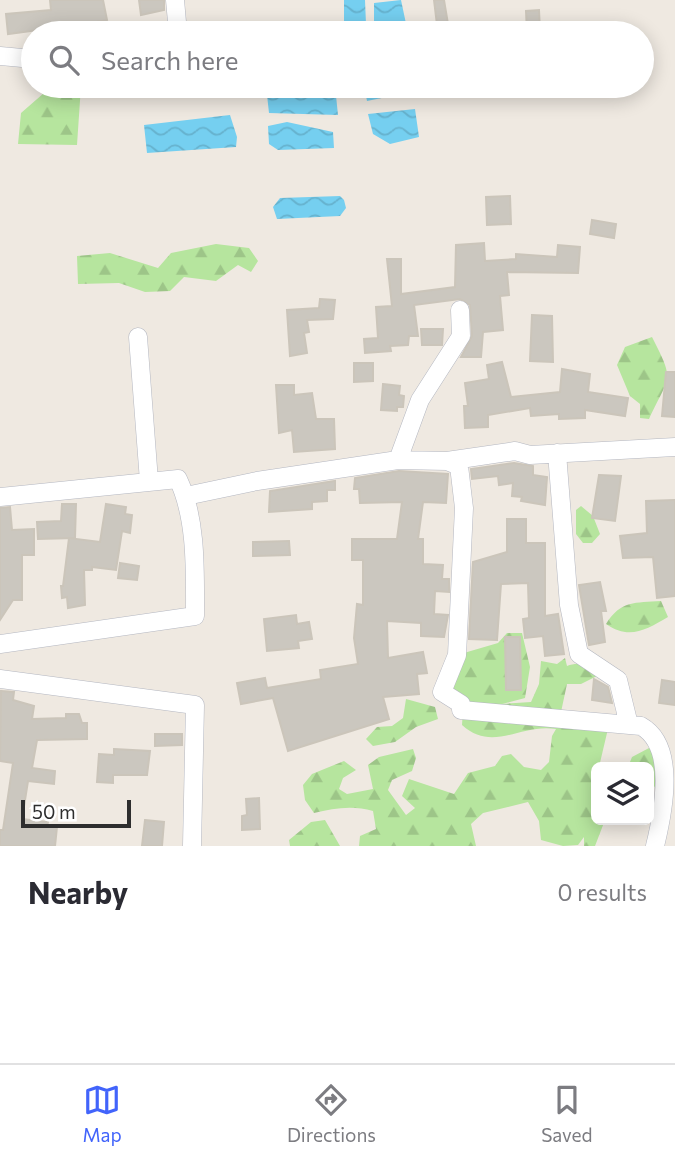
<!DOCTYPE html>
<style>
:root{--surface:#fff;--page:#f7f7f7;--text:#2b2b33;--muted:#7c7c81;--line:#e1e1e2;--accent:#4264fb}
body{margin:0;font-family:Commissioner,sans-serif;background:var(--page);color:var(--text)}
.controls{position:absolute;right:21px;bottom:21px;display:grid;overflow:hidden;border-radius:10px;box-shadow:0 4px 18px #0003}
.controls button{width:63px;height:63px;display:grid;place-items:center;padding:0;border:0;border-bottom:2px solid var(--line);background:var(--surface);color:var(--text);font:35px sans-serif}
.scale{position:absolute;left:21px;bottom:18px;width:110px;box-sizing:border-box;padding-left:7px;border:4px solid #2e2e2e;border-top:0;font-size:19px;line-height:24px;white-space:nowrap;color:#2e2e2e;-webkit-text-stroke:5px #fff;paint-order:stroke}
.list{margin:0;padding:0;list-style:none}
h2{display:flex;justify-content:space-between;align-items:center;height:91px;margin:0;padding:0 28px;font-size:30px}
h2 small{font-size:23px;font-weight:400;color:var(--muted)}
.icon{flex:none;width:38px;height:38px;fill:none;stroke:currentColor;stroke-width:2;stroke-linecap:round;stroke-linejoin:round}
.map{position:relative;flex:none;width:675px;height:846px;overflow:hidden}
.search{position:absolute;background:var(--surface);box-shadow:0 4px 18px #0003;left:21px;right:21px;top:21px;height:77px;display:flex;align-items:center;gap:18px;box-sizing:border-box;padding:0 24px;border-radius:38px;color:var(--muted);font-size:26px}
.sheet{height:217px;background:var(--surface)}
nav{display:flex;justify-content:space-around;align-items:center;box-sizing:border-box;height:98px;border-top:2px solid var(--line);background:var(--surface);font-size:19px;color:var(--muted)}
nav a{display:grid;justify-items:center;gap:4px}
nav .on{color:var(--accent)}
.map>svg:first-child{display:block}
.forest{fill:url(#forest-firs)}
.water{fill:url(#water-waves)}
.building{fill:#cbc7bf;stroke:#cbc5ba;stroke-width:2}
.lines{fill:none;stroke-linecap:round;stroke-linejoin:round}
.minor-casing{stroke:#b4b7c1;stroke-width:19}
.minor{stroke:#fff;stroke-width:18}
</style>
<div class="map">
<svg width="675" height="846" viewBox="0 0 675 846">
<defs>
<pattern id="forest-firs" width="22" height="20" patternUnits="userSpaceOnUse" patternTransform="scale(1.75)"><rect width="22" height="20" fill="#b6e59e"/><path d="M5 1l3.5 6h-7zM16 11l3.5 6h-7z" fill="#9dc588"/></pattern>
<pattern id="water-waves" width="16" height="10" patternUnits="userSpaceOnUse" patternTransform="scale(1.75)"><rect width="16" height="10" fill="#75cff0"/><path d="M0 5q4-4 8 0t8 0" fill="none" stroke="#66b2ce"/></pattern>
</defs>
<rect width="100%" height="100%" fill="#efe9e1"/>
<path class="forest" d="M52,86H81L77,145L18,144L21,113Z
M216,244L249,248L258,261L251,272L238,265L216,281L184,277L170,291L145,292L119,283L78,284L77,256L110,253L158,268L171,253Z
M652,337C675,382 670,374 649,419L640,418V404L630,396L617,365L625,347Z
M581,506L593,516L600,534L592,543H583L576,534V510Z
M661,601L668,617C646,630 629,640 606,624C621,600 635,603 661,601Z
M507,633H522L530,667L525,698L502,704L531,702L539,684L541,661L557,664L565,658L567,666C579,661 593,666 603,673L581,684H567L561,712L607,720V733L599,767H596V820H605L595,846H584V837L578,845L563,846L541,840L539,821L528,802L483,813L471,824L476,846H359L360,836L376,829L373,811C353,805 334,808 314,813L305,800L303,785L312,774L344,761L356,770L343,778L339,789L347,794L373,789L368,765L379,757L413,749L416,758L412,771L392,780L388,790L406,815L415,808L402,796L409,779L454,794L468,773L495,766L502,756L511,754L524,767L541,770L549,762L552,736L556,729C521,723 493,753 462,725L463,710L450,681L457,655L498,643Z
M406,699L435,707L438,719L416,727L395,742L373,746L366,739L377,727L392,726L403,718Z
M649,748L663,760L661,777L651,792L658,808L657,816L649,814V767H628L632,757Z
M325,820L340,846H290L289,840L311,822Z"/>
<path class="water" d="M344,0H365L366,24L344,26Z
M401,0L408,33H382L374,26V3Z
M266,86H335L338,115L269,113Z
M364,86H411V92L367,101Z
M415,109L419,137L390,144L373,134L368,114Z
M230,115L237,137L236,147L147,153L144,125Z
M287,122L333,132L334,148L278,150L269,144L268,126Z
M340,196L344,200L346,208L340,216L277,219L273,207L280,198Z"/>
<path class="building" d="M50,0H103L107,20L76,26L77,33H38V30L8,34L6,14L51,10Z
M139,0H164V10L141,15Z
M434,0H444L449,30L438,33Z
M539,10L540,32L527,33L526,11Z
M510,196L511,224L487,225L486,197Z
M592,220L616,224L614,238L590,234Z
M484,243L485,261L516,259V254L557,257L558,245L580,247L578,273L507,272L509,295L500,296L503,330L483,332L481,357H461L472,336L470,305L460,299L414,305L418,336H409L408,345L390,346L391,351L365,353L364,339L378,338L376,307L392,306L387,259H401V294L455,287L456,245Z
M320,299L335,300L333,319L307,320L309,332L304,333L307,353L290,356L287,310L319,308Z
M532,315L552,316L553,362L530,361Z
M421,329H443L442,345H422Z
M502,362L511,397L560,392L562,369L590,374L588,392L628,398L625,416L585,410V418L559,419V414L531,416L530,408L488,415V427L465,428L464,406H468L465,383L489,379L487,365Z
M354,363H373V381L354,382Z
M666,372H675V417L662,416Z
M383,384L400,386L399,395L404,396L403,407H397V411L381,410Z
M276,385H294V395L312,393L316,419H334L335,449L294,452L292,430L279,433Z
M514,463L533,466V475L547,477L545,505L521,501L522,497L512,496L513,483L499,485L498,476L472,479L471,469Z
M399,471L448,474L446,503L423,502L418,539H423V564L443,565L442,579H449V592L435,591L434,614L448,615L444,637L421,636V623L387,621L388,658L423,652L427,673L417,674L419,694L383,697L389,719L288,751L273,698L241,704L237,683L265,678L267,688L321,679L320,670L358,664L354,638L357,604L363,605V560H352V539H397L402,502L360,503L359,489H354L355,478Z
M599,475L621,476L615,521L592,518Z
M335,481V490H327V501L312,502V509L269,512L270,491Z
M675,500V596L657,598L653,557L623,558L620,536L647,533L646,501Z
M62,504H76L75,538L38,539L37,522L61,521Z
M106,504L126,507L125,514L132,515L130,533L122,531L116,570L92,567V570H84L85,605L68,608L67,597L62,598L61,586H63L69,538L100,542Z
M10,507L12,530L34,529V555H22V600H13L0,620V508Z
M507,519H526V543H545V616L558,614L564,654L545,656L543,636L525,638L523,619L529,618L528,583L501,584L497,640L469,639L473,562L507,552Z
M289,541L290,555L253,556V542Z
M120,563L139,566L137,580L118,578Z
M600,582L606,611H601L605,642L589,645L579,585Z
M296,615L297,624L309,622L312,639L298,641L299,648L267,651L264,619Z
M505,637H520L521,690H506Z
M594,679L608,687L612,703L592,700Z
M662,680L675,682V705L659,703Z
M1,691L14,692L13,700L34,706L32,719L66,718V714H79L82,723H87V739L37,740L32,768L55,771L54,784L28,781L22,819L48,822L47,826L57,827L55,846H0V830H3L13,763L0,761Z
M155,734H182V745L155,746Z
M114,749L150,751L147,775H113V783L97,782L99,754L114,755Z
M259,798L260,829L242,830V816L247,815L246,799Z
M145,820L164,822L162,846H142Z"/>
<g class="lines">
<g class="minor-casing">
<path id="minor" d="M175,0L178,33
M0,56L33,59
M138,337L149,481
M557,453L569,605L579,654L618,680L629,725
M398,460L420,400L461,336L460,310
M447,461L459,466L464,508L457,655L442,692L461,704V710L641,726C675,745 665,805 655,846
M186,496L257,481L398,460L447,461L515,451L530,455L675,447
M0,497L178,479C197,519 195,572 195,616L0,644
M0,679L195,705L192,846"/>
</g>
<use href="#minor" class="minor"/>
</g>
</svg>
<div class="controls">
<button><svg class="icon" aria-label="layers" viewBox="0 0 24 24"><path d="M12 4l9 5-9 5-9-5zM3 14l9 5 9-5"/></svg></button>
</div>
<div class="scale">50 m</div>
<div class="search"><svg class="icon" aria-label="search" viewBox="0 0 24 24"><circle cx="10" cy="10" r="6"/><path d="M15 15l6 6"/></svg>Search here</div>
</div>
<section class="sheet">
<h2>Nearby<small>0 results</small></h2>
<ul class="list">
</ul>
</section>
<nav>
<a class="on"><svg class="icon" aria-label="map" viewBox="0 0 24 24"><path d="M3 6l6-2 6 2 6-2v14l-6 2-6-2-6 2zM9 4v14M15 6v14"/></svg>Map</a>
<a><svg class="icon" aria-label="directions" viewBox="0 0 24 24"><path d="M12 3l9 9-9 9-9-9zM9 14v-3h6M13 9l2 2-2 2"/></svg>Directions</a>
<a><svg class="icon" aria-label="saved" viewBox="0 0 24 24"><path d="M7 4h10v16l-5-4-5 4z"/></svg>Saved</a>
</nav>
